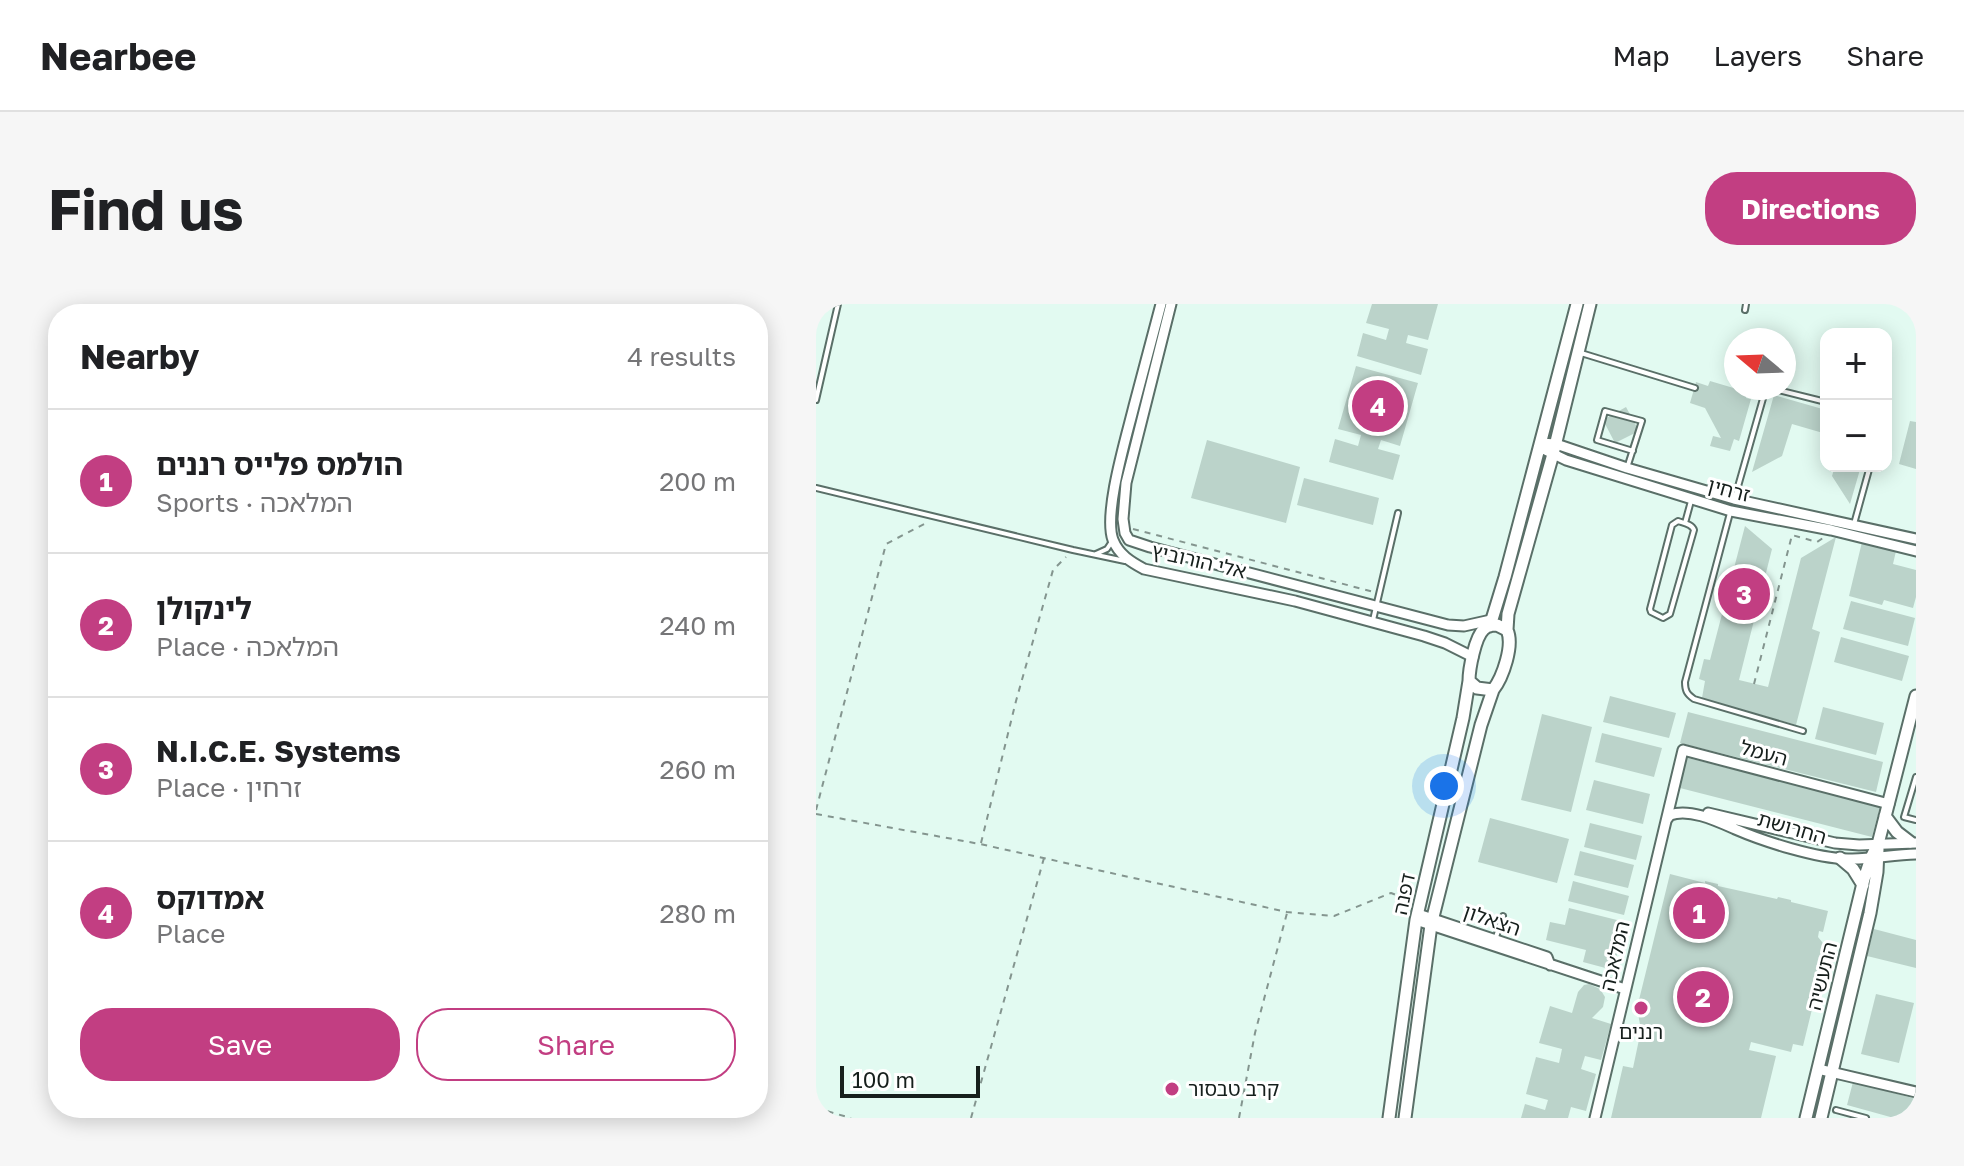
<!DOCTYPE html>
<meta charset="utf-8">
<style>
:root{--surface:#fff;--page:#f6f6f6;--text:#202124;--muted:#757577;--line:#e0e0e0;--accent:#c23e82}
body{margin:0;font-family:"Golos Text","Noto Sans Hebrew",sans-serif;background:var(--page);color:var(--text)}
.controls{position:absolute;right:24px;top:24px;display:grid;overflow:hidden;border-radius:16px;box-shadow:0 4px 20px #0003}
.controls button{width:72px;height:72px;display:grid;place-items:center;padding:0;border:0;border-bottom:2px solid var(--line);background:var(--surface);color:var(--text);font:40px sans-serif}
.compass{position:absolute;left:908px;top:24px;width:72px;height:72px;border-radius:50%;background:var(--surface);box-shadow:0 4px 20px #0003;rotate:289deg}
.scale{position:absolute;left:24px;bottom:20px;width:140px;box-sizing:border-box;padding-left:8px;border:4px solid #161f1c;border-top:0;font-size:22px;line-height:28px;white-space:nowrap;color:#161f1c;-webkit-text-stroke:6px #fff;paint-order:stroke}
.you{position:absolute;left:628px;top:482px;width:28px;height:28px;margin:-20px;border:6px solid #fff;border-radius:50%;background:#1a73e8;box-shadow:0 0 0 12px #1a73e833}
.badge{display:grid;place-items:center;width:52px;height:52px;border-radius:50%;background:var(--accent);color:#fff;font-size:26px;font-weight:700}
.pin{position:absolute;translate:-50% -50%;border:4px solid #fff;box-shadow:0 2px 8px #0006}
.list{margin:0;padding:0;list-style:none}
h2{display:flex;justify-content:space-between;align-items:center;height:104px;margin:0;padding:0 32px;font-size:34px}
h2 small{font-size:26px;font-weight:400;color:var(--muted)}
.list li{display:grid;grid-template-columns:52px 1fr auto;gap:24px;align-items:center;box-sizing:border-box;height:144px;padding:0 32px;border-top:2px solid var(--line)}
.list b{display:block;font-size:30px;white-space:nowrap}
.list p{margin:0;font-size:26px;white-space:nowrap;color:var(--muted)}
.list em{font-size:26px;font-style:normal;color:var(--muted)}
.actions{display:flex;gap:16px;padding:24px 32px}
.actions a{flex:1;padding:18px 0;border:2px solid var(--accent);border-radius:32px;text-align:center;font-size:28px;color:var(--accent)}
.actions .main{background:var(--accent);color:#fff}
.map{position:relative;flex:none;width:1100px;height:814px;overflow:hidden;border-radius:32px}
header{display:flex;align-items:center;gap:48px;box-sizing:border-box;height:112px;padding:0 40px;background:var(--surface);border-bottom:2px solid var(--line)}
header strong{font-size:38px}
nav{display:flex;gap:44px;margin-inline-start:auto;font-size:28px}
.intro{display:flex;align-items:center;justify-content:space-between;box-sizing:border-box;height:192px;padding:0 48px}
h1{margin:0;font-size:56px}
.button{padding:20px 36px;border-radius:32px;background:var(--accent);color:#fff;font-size:28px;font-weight:700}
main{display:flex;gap:48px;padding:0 48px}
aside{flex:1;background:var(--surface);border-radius:32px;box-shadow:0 4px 20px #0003}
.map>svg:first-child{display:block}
.building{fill:#bbd3ca}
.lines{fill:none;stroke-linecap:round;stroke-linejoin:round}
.service-casing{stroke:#5a6f68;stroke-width:8}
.minor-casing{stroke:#5a6f68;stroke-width:13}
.tertiary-casing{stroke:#5a6f68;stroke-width:15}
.path{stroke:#84958f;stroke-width:2;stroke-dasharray:6 6;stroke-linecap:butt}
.service{stroke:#fff;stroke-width:4}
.minor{stroke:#fff;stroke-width:9}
.tertiary{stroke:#fff;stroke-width:11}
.poi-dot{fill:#c23e82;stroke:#fff;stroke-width:3}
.labels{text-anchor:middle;stroke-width:6;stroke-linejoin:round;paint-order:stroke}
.street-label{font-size:20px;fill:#161f1c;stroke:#fff}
.poi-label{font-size:20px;fill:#161f1c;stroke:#fff}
</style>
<header>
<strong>Nearbee</strong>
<nav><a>Map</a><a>Layers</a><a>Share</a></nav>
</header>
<div class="intro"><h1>Find us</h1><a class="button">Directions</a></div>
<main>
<aside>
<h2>Nearby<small>4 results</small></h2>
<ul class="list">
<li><span class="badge">1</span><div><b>הולמס פלייס רננים</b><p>Sports · המלאכה</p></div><em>200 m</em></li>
<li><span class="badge">2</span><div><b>לינקולן</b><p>Place · המלאכה</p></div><em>240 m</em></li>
<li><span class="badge">3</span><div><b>N.I.C.E. Systems</b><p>Place · זרחין</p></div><em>260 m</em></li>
<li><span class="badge">4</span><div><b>אמדוקס</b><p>Place</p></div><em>280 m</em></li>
</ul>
<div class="actions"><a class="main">Save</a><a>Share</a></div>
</aside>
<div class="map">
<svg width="1100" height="814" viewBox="0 0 1100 814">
<rect width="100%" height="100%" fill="#e2faf1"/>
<path class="building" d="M556,0H622L612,36L592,31L590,39L612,45L605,71L541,52L547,29L570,36L573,25L550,19Z
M540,62L602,79L584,142L565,136L562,145L584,151L577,176L513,158L519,135L542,142L545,131L522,125Z
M894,77L931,88L930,94L935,95L923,137L918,135L914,147L894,142L897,132L905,134L889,104L874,99L880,78L892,82Z
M958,91L1010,106V127L1007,129L976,120L966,152L936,168Z
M810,103L823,127L799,139L787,116Z
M1094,117L1100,118V165L1083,160Z
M391,136L484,163L470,219L375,194Z
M1019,162H1045L1034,200L1016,172Z
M488,174L563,194L557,221L481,201Z
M929,222L956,245L923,376L952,383L985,254L1020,233L996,325L1004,328L980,421L886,394L889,377L883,375L888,355L894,356Z
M1046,238L1080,247L1077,260L1100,266V293L1097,304L1068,296L1066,301L1033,292Z
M1035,297L1099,314L1092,342L1027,325Z
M1025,333L1093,352L1086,377L1018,358Z
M794,392L860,409L853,434L787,418Z
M1007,403L1068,419L1060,451L999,435Z
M872,408L1067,458L1060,488L864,439Z
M726,410L776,423L755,508L705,496Z
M786,429L846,444L838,473L779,458Z
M868,453L1064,502L1056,533L860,483Z
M778,476L834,490L827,520L770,506Z
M674,514L753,535L741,579L662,558Z
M774,519L826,532L820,556L768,543Z
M764,547L818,561L812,584L758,571Z
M854,570L889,579V577L902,580V582L961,595L962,593L975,596V598L1012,607L1007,628L1003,627L1002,633L1011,644L987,742L977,740L975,748L935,738L933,746L960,752L945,814H795L807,762L817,764L825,726L821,704Z
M757,577L813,592L808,611L752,597Z
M753,604L809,618L797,666L767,658L770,646L730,636L734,618L749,621Z
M1058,625L1100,636V664L1051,652Z
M773,680L784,685L789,693L787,703L776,714L795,720L785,756L769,752L765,765L780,770L770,807L755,803L752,814H705L709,800L729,806L732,796L710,790L720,753L743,759L746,745L723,739L734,702L756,709L762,688L768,681Z
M1060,690L1098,699L1083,759L1045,750Z
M1037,778L1100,795V814H1078L1031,801Z"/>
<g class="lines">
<g class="service-casing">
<path id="service" d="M929,6L930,0
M765,49L879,84
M954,84L1010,98
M0,96L22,0
M811,164L826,117L789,107L781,136L817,147
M0,184L257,246L309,257
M919,193L950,84
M914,209L869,378C869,387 871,390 878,395L987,427
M862,217C868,219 876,220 878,226L854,310L847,314L835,308L834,305L856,221Z
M869,219L875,197
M1038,220L1054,162
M280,250L291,245L295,239
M557,316L582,209
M1100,473L1088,513L1100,516
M679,636L687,612
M1020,806L1050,814"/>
</g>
<g class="minor-casing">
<path id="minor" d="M345,0C336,34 327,68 318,102C311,131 287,209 297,236C303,251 315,258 328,265L479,297L608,332L629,339L657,353
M355,0L310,179L307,215L309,229L313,236L334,243L632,321L648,322L675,316
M724,139L740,140L811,164L918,195L1100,235
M723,143L750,156L915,207L1015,226L1100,247
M892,509L1019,539L1043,541L1100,539
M851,515L854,511C874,504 901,517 919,525C949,538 1000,554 1032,555C1055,556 1077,550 1100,550
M602,610L731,653L734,661
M600,616L809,685
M1002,765L1100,788
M779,814L867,446L1073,500"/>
</g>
<g class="tertiary-casing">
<path id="tertiary" d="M681,321L691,326C698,341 687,373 677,386L661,384L653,377C653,365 659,333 668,325C673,321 675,321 681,321Z
M674,322L689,273L761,0
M691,326L692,310L737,150L774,0
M1069,512L1081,528L1094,538
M1024,554L1037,565L1047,581
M573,814L600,616L647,414L653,377
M589,814L615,621L665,421L677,386
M990,814L1048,575L1055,554L1062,540L1100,392
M1005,814L1054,609L1061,568L1062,545"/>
</g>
<path class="path" d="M317,225L558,288
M938,380L976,231L1001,238L1007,234
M0,506L70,240L112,218
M0,510L164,540L471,608L518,612L575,589L594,596
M165,539L200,397L237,266L250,253
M0,804L35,814
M155,814L228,554
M423,814L439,729L471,609"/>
<use href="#service" class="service"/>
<use href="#minor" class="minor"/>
<use href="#tertiary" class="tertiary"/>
</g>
<g class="poi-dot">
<circle cx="825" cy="704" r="8"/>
<circle cx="356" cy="785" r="8"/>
</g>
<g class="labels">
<g class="street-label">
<text transform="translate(913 186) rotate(15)" y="7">זרחין</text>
<text transform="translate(383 257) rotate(13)" y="7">אלי הורוביץ</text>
<text transform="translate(948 449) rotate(15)" y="7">העמל</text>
<text transform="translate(976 524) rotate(16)" y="7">החרושת</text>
<text transform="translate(588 590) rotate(-78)" y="7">דפנה</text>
<text transform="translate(676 616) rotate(19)" y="7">הצאלון</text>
<text transform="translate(799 652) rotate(-77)" y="7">המלאכה</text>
<text transform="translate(1006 672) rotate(-76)" y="7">התעשיה</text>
</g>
<g class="poi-label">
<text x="825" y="735">רננים</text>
<text x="372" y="792" text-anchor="start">קרב טבסור</text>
</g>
</g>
</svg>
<div class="controls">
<button>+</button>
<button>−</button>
</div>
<svg class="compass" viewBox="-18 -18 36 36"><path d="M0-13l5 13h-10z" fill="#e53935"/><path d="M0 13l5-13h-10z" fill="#757577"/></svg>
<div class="scale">100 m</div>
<div class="you"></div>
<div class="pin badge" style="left:883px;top:609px">1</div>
<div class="pin badge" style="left:887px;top:693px">2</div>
<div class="pin badge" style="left:928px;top:290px">3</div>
<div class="pin badge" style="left:562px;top:102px">4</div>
</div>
</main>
